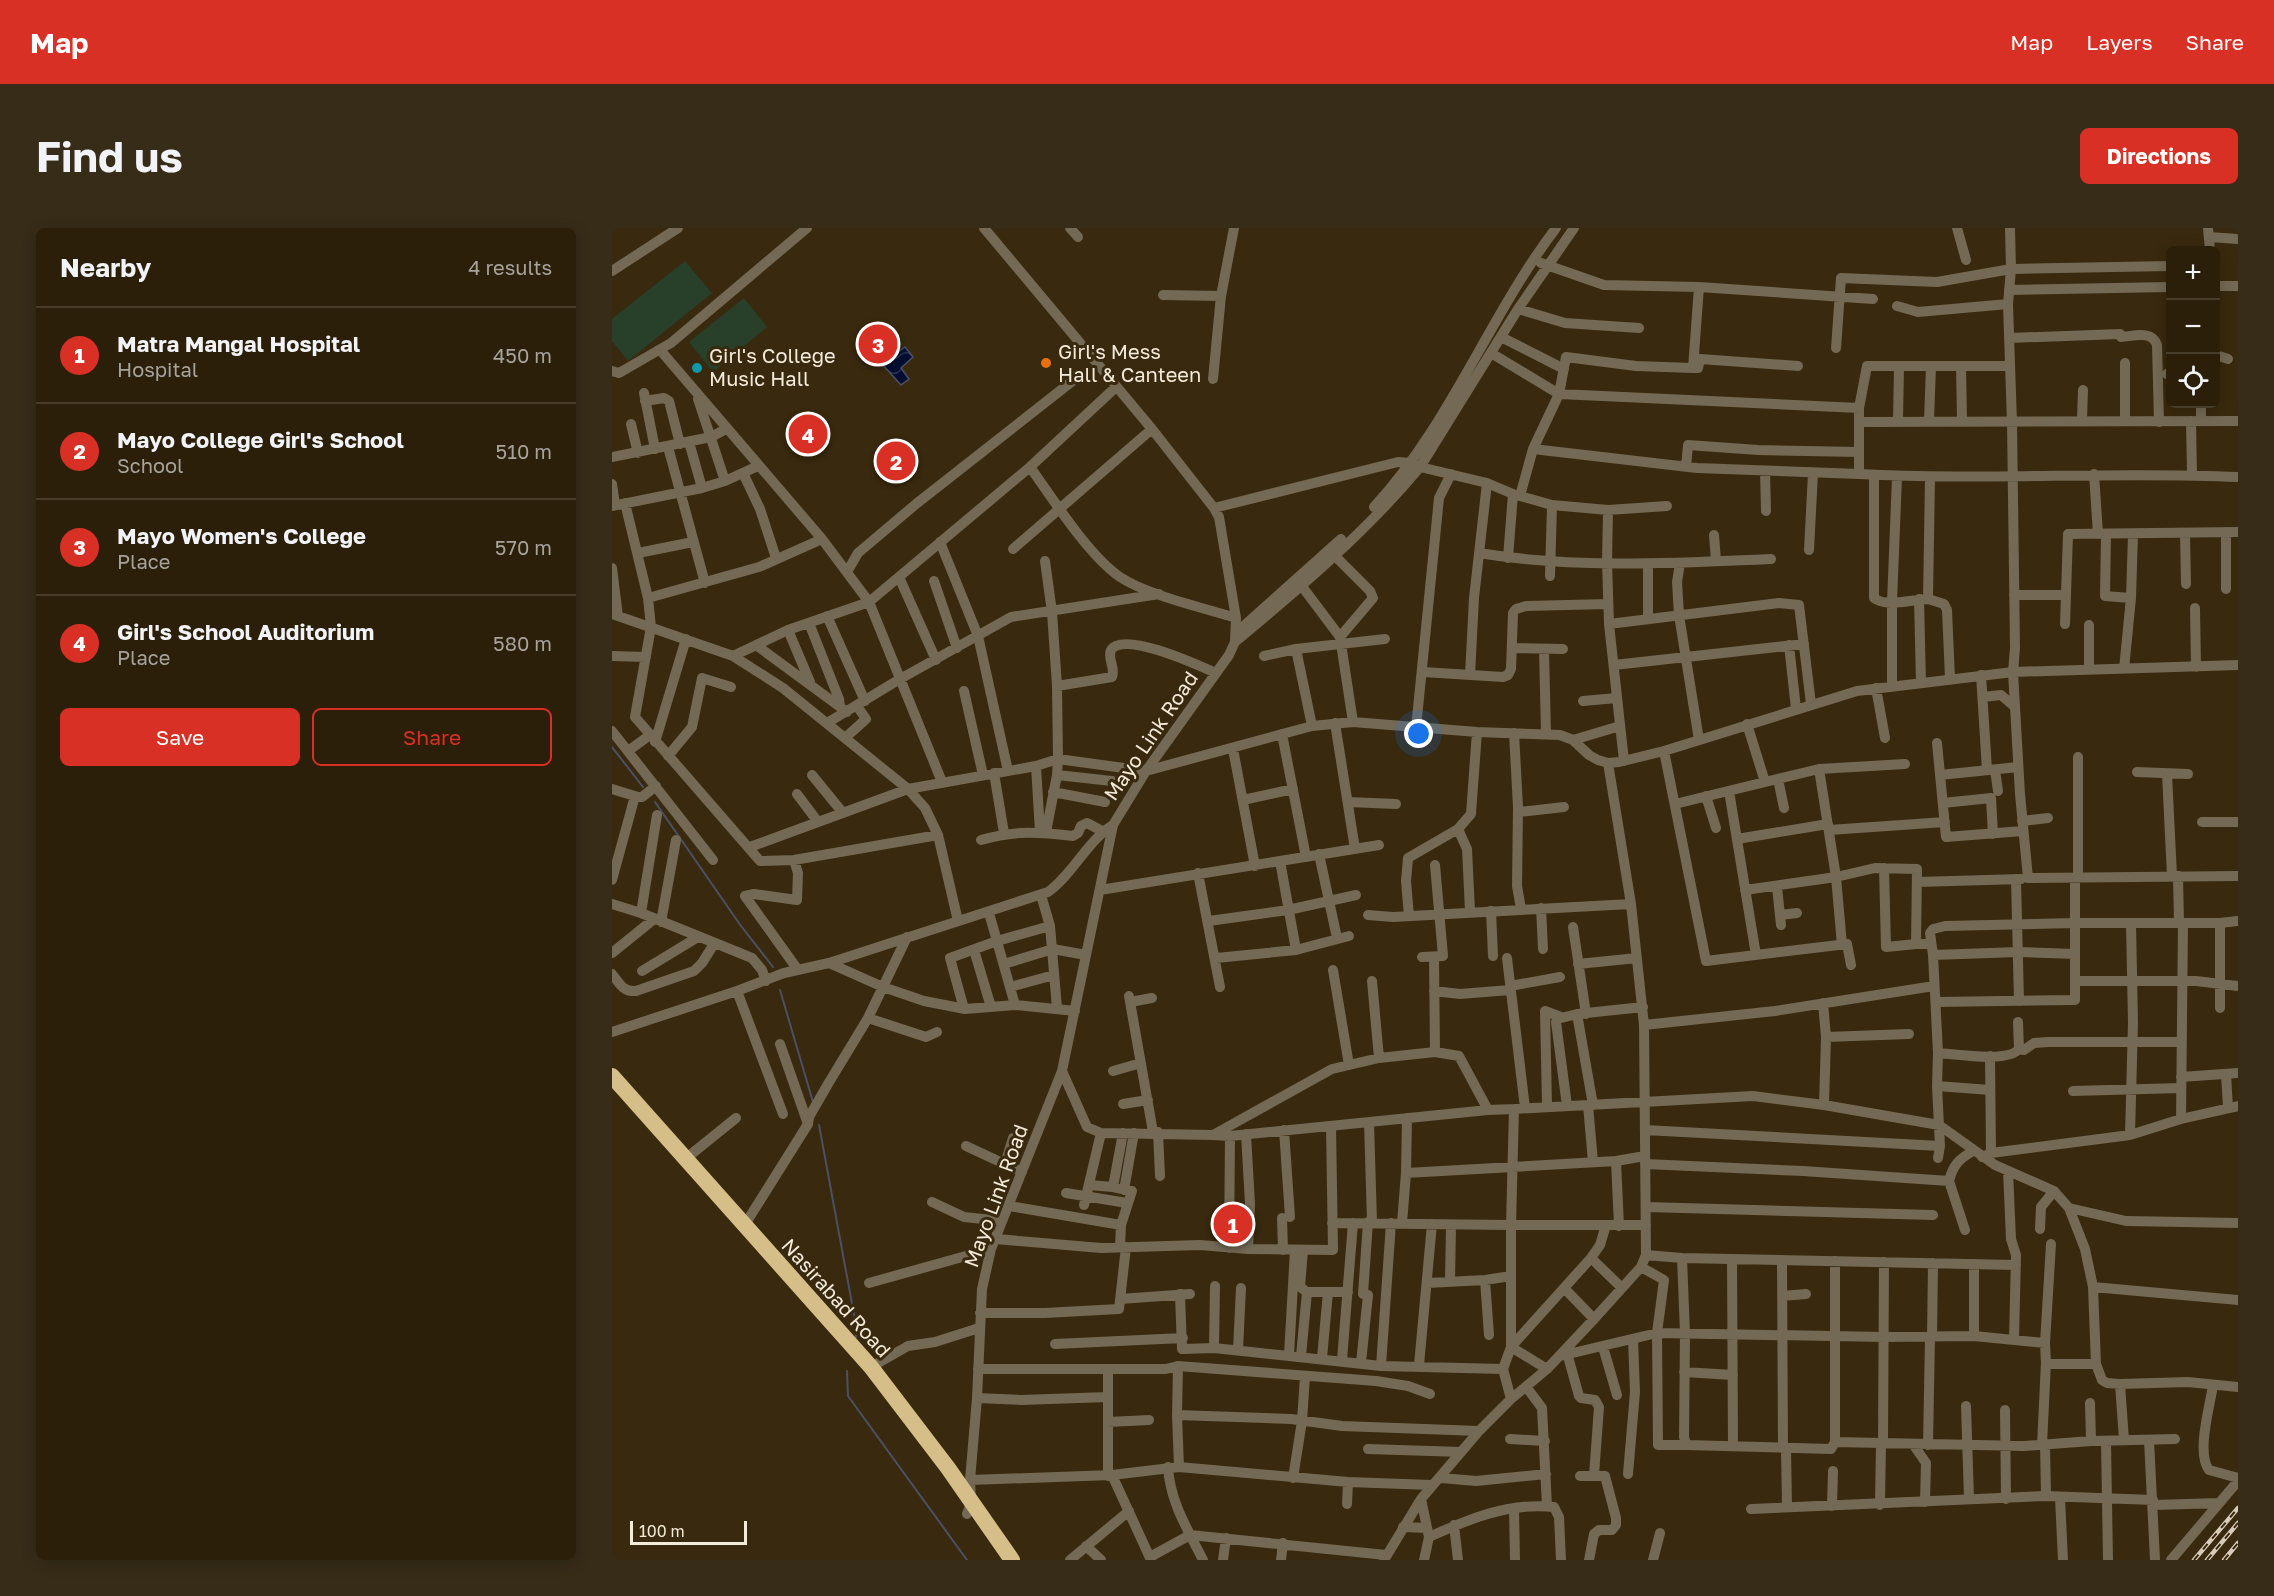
<!DOCTYPE html>
<meta charset="utf-8">
<style>
:root{--surface:#2b1f0a;--page:#372c18;--text:#f1f3f6;--muted:#a6a29c;--line:#473d2b;--accent:#d93025}
body{margin:0;font-family:"Golos Text",sans-serif;background:var(--page);color:var(--text)}
.controls{position:absolute;right:18px;top:18px;display:grid;overflow:hidden;border-radius:9px;box-shadow:0 3px 15px #0003}
.controls button{width:54px;height:54px;display:grid;place-items:center;padding:0;border:0;border-bottom:2px solid var(--line);background:var(--surface);color:var(--text);font:30px sans-serif}
.scale{position:absolute;left:18px;bottom:15px;width:117px;box-sizing:border-box;padding-left:6px;border:3px solid #f5ebdb;border-top:0;font-size:16px;line-height:21px;white-space:nowrap;color:#f5ebdb;-webkit-text-stroke:4px #39290e;paint-order:stroke}
.you{position:absolute;left:807px;top:506px;width:21px;height:21px;margin:-15px;border:4px solid #fff;border-radius:50%;background:#1a73e8;box-shadow:0 0 0 9px #1a73e833}
.badge{display:grid;place-items:center;width:39px;height:39px;border-radius:50%;background:var(--accent);color:#fff;font-size:20px;font-weight:700}
.pin{position:absolute;translate:-50% -50%;border:3px solid #fff;box-shadow:0 2px 6px #0006}
.list{margin:0;padding:0;list-style:none}
h2{display:flex;justify-content:space-between;align-items:center;height:78px;margin:0;padding:0 24px;font-size:26px}
h2 small{font-size:20px;font-weight:400;color:var(--muted)}
.list li{display:grid;grid-template-columns:39px 1fr auto;gap:18px;align-items:center;box-sizing:border-box;height:96px;padding:0 24px;border-top:2px solid var(--line)}
.list b{display:block;font-size:22px;white-space:nowrap}
.list p{margin:0;font-size:20px;white-space:nowrap;color:var(--muted)}
.list em{font-size:20px;font-style:normal;color:var(--muted)}
.actions{display:flex;gap:12px;padding:18px 24px}
.actions a{flex:1;padding:14px 0;border:2px solid var(--accent);border-radius:9px;text-align:center;font-size:21px;color:var(--accent)}
.actions .main{background:var(--accent);color:#fff}
.icon{flex:none;width:33px;height:33px;fill:none;stroke:currentColor;stroke-width:2;stroke-linecap:round;stroke-linejoin:round}
.map{position:relative;flex:none;width:1626px;height:1332px;overflow:hidden;border-radius:9px}
header{display:flex;align-items:center;gap:36px;box-sizing:border-box;height:84px;padding:0 30px;background:var(--accent);color:#fff}
header strong{font-size:28px}
nav{display:flex;gap:33px;margin-inline-start:auto;font-size:21px}
.intro{display:flex;align-items:center;justify-content:space-between;box-sizing:border-box;height:144px;padding:0 36px}
h1{margin:0;font-size:42px}
.button{padding:15px 27px;border-radius:9px;background:var(--accent);color:#fff;font-size:21px;font-weight:700}
main{display:flex;gap:36px;padding:0 36px}
aside{flex:1;background:var(--surface);border-radius:9px;box-shadow:0 3px 15px #0003}
.map>svg:first-child{display:block}
.green{fill:#284029}
.water{fill:url(#water-waves);stroke:#4c5065;stroke-width:1.5}
.lines{fill:none;stroke-linecap:round;stroke-linejoin:round}
.stream{stroke:#4c5065;stroke-width:2}
.minor{stroke:#736954;stroke-width:10}
.highway{stroke:#d6be89;stroke-width:16}
.rail-casing{stroke:#d7ccba;stroke-width:4.5}
.rail{stroke:#39290e;stroke-width:2;stroke-dasharray:7;stroke-linecap:butt}
.food-dot{fill:#e8710a;stroke:#39290e;stroke-width:2}
.culture-dot{fill:#0f9aa8;stroke:#39290e;stroke-width:2}
.labels{text-anchor:middle;stroke-width:6;stroke-linejoin:round;paint-order:stroke}
.poi-label{font-size:20px;fill:#f5ebdb;stroke:#39290e;text-anchor:start}
.street-label{font-size:20px;fill:#f5ebdb;stroke:#39290e}
</style>
<header>
<strong>Map</strong>
<nav><a>Map</a><a>Layers</a><a>Share</a></nav>
</header>
<div class="intro"><h1>Find us</h1><a class="button">Directions</a></div>
<main>
<aside>
<h2>Nearby<small>4 results</small></h2>
<ul class="list">
<li><span class="badge">1</span><div><b>Matra Mangal Hospital</b><p>Hospital</p></div><em>450 m</em></li>
<li><span class="badge">2</span><div><b>Mayo College Girl's School</b><p>School</p></div><em>510 m</em></li>
<li><span class="badge">3</span><div><b>Mayo Women's College</b><p>Place</p></div><em>570 m</em></li>
<li><span class="badge">4</span><div><b>Girl's School Auditorium</b><p>Place</p></div><em>580 m</em></li>
</ul>
<div class="actions"><a class="main">Save</a><a>Share</a></div>
</aside>
<div class="map">
<svg width="1626" height="1332" viewBox="0 0 1626 1332">
<defs>
<pattern id="water-waves" width="16" height="10" patternUnits="userSpaceOnUse" patternTransform="scale(1.5)"><rect width="16" height="10" fill="#030e32"/><path d="M0 5q4-4 8 0t8 0" fill="none" stroke="#28314f"/></pattern>
</defs>
<rect width="100%" height="100%" fill="#39290e"/>
<path class="green" d="M73,33L100,65L16,133L0,113V91Z
M132,70L155,99L101,144L77,114Z"/>
<path class="water" d="M293,119L301,129L289,140L297,151L289,157L270,136Z"/>
<g class="lines">
<path class="stream" d="M0,519L31,559
M43,574L129,698L161,739
M168,762L201,874
M207,897L243,1092L244,1109
M235,1143L236,1168L355,1332"/>
<path class="minor" d="M458,0L466,9
M1345,0L1354,32
M1398,0L1399,41L1396,76L1400,195L1403,420L1401,444L1408,566L1416,650L1626,648
M1596,0L1598,22
M1597,9L1626,11
M929,35L992,57L1087,59L1261,71
M0,43L66,0
M1604,58H1626
M1397,62L1558,59
M551,67L609,68
M1285,78L1306,84L1396,76
M906,81L953,95L1027,100
M889,109L952,141
M1509,109C1522,108 1540,102 1545,117L1547,194
M1397,110L1508,106
M1224,120L1229,50L1325,54L1399,41L1558,38
M49,123L210,311L257,374L330,554
M879,125L947,166L1247,180V246L1085,240L921,221L947,166L954,129L1024,138L1081,140H1086L1088,131L1186,138
M1604,127L1616,131
M1513,135V193
M1349,138L1350,192
M1081,140L1087,59
M0,143L7,145L59,115L195,0
M1555,146L1558,144
M601,151L609,68L622,0
M32,165L43,221
M86,171L113,253
M33,173L52,170L57,173L68,216
M1589,176V193
M1247,180L1255,138H1398
M1470,192L1471,162
M1286,193L1287,138
M1317,193L1319,138
M1579,193L1580,247
M1247,194L1626,193
M19,196L26,225
M77,214L90,260
M56,219L93,355
M0,229L99,209L114,201
M418,239C441,271 476,327 508,349C535,367 592,380 624,390
M1074,239L1076,217L1146,222L1247,224
M1153,243L1154,283
M131,245L148,281L164,330
M1247,246C1373,253 1500,243 1626,249
M1482,246L1486,306
M1262,247V370C1274,380 1301,371 1316,371
M1318,250L1316,371L1332,376L1335,382L1338,450
M0,256L3,277
M908,268L921,221
M13,275L36,370
M0,278L90,260L113,253L146,238
M762,279C838,197 877,88 944,0
M602,280L786,234L798,235L808,239L875,255L901,266L940,277L996,282L1055,278
M996,282L995,334L997,396L1167,375L1187,377L1199,476
M1614,304V361
M1494,306L1493,368L1519,370
M1573,306L1574,356
M1102,307L1104,333
M210,311L147,339L36,370L39,399L23,489L148,633L182,632L326,607
M328,314L366,408L396,543
M401,321L540,201
M1197,322L1201,245
M26,325L81,314
M867,325C963,341 1063,335 1159,331
M722,327L758,363L761,370L728,409
M896,330L901,266
M433,333L440,384L445,458L446,531L445,547L434,604
M1068,335L1065,354L1067,387L1087,512
M0,340L6,388
M235,344L246,325L304,276L463,151
M938,348L940,277
M287,349L324,432
M322,353L345,420
M689,357L728,409L741,494
M1402,367H1454
M1307,371L1309,455
M1583,380L1584,439
M0,386L121,428L171,460L296,561L313,580L326,607L346,693
M215,388L253,473
M1036,391V336
M197,395L227,471L228,478
M997,396L1012,533
M1453,396L1456,306L1626,304
M176,402L198,454
M624,405L729,311
M623,414C688,360 754,304 808,239L906,81L962,0
M144,417L235,484
M1177,417L1184,481
M900,420L951,421
M684,421L700,498
M932,421L934,506
M0,428L34,429
M121,428L176,402L257,374L418,239L504,159
M652,428L684,421L773,411
M1002,437L1192,416
M1512,441L1519,370L1521,306
M1477,442V397
M811,444L891,449L896,447L899,441L901,385L904,381L914,378L996,376
M858,447L862,370L875,255
M1369,447L1375,542
M1280,457V374L1285,249
M445,458L500,449C504,441 495,430 499,422C511,402 588,438 604,445
M1264,460L1273,510
M352,463L371,547
M1371,469L1389,467L1403,479
M971,473L1005,470
M215,495L288,451L399,389L547,366
M723,495L743,621
M1135,496L1153,554
M804,500L827,270L839,246
M0,503L101,632
M902,505L906,579L905,658L909,681
M670,506L694,629
M233,510L254,491L245,478
M961,512L1008,498
M43,514L74,411
M1325,515L1334,609L1411,603
M621,521L643,638
M16,523L38,507
M1052,523L1094,733L1235,716L1239,737
M56,528L80,499L90,450L119,459
M1466,529V650
M424,538L428,604
M1207,541L1224,649L1263,640L1305,641L1304,716H1319
M1383,542L1386,563
M1525,544L1576,546
M382,545L392,605
M1555,546L1560,648
M200,547L231,585
M445,547L500,553
M1328,547L1406,539
M1166,551L1172,580
M0,561L26,569H30L44,558
M1117,563L1144,727
M441,564L493,574
M185,566L206,594
M1094,568L1104,600
M631,572L681,561
M736,574L784,576
M1331,575L1379,570L1381,606
M1063,576L1207,541L1293,536
M907,584L952,579
M1410,593L1436,590
M1590,594H1626
M846,601L855,621L858,683
M1217,602L1333,594
M1125,611L1216,596
M369,612C404,602 426,604 461,608L466,605L469,598L475,595L492,604
M138,619L296,561L424,538L446,531L534,543L700,498L741,494L865,504L948,507L961,512L977,527L986,532L996,535L1007,534L1052,523L1245,463L1401,444L1626,437
M707,626L725,710
M182,632L186,645L185,672L142,666L133,668L186,742
M668,633L684,722
M1272,640L1274,719L1304,716
M586,645L608,759
M1566,648L1567,695
M1404,651L1407,773
M0,652L23,568
M1305,654L1409,651
M1165,659L1169,697
M488,662L767,617
M1133,662L1224,649L1230,717
M429,667L438,698L445,780
M0,676L29,685L140,730L150,742L154,753
M929,680L931,721
M879,683L881,728
M29,685L45,587
M377,685L403,777
M756,687L781,689L1019,676
M1168,687L1185,685
M797,688L794,653L796,630L846,601L859,586L865,504
M597,693L676,682L744,667
M49,694L64,612
M1608,695V780
M961,699L974,786
M362,722L379,779
M0,725L42,691
M1321,727L1406,724L1463,726
M810,729L831,728L823,637
M822,729L823,824
M604,730L684,722L737,708
M895,730L913,880
M217,735L271,759L312,773L353,781L403,777L463,783
M392,736L441,721L474,727
M966,736L1025,730
M721,742L737,837
M30,743L86,709
M0,746C8,756 11,764 24,763L82,743L90,735L102,716
M760,753L767,830
M1463,753H1584L1626,758
M898,758L948,749
M398,759L442,747
M125,763L171,886
M822,763L848,766L898,762
M517,768L541,904
M518,774L540,770
M1324,774L1463,772V650
M1211,775L1214,809L1212,877
M352,781L338,730L385,713L438,698
M965,786L981,877
M256,790L314,809L325,804
M1032,797L1163,783L1322,758
M0,804L125,763L172,745L217,735L436,664C461,646 476,612 501,597
M1214,809L1297,806
M168,816L196,896
M1407,821L1412,822L1422,815L1436,814H1569
M1326,825C1344,826 1396,835 1407,821L1406,794
M1378,828L1379,925
M450,843L475,899L489,905L601,907L720,841L767,830L823,824L847,828L876,882
M501,843L529,835
M1614,846L1616,880
M1569,849L1626,845
M1325,858L1378,862
M1461,863L1569,860
M511,876L536,872
M976,877L981,934
M935,878L933,783L949,789
M955,878L944,794L945,791L965,786L1031,779
M1569,891L1571,695
M757,894L760,994
M672,902L678,989
M1033,902L1328,918
M546,904L548,948
M634,906L638,976L636,1021
M601,907L618,908L876,882L902,881
M1518,907L1521,794L1519,695
M354,918L410,944
M1370,929L1379,925L1518,907L1569,891L1626,878
M1326,930L1328,918L1325,858L1326,825L1321,727L1318,705L1321,701L1333,698L1463,695H1608L1626,693
M72,932L124,890
M1004,933L1007,998
M393,936L401,910
M1033,936L1191,943L1337,953L1353,1002
M1396,943L1399,1011L1404,1027L1402,1112
M794,945L1004,933L1033,928
M1337,953C1341,937 1347,931 1361,923
M477,957L501,959L520,963L509,997L508,1019
M501,959L511,905
M512,962L522,905
M454,965L515,975
M320,974L352,989L390,993
M472,977L489,905
M397,978L509,997
M1034,979L1321,987
M1457,980L1514,993L1626,995
M670,990L671,1022
M720,995L899,997V1119L979,1030L988,1017L994,997
M790,995L794,945L795,890
M1034,997H899L902,881L1141,868L1212,877L1327,897L1383,937L1442,963L1457,980L1473,1021L1481,1059L1484,1136L1490,1152L1495,1155L1508,1156L1576,1154L1626,1159
M132,998L196,896L197,889L216,856L256,790L295,709
M1428,1001L1429,979L1442,963
M384,1011L489,1020L588,1017L636,1021L721,1022L719,898
M1439,1016L1433,1115L1434,1136H1484
M617,1020L618,908
M1034,1027L1070,1030L1404,1037
M979,1030L1010,1060
M1070,1030L1073,1105L1072,1209L1074,1217L1219,1221L1223,1214L1412,1218L1479,1213L1563,1211
M1120,1031L1121,1218
M1170,1032L1171,1220
M1362,1036V1108L1433,1115
M1029,1039L1052,1052L1045,1105L1046,1217H1074
M873,1052L877,1107
M838,1054L839,997
M257,1055L379,1021
M815,1055L873,1052L899,1048
M1481,1059L1626,1072
M952,1060L982,1091
M695,1064H736
M568,1066L570,1121L602,1120L769,1138L891,1141L899,1119L935,1141
M751,1066L756,994
M1170,1068L1194,1066
M508,1071L578,1066
M368,1085H433L507,1081L514,1019
M1320,1109L1321,1035
M443,1116L571,1110
M991,1119L1005,1167
M602,1120L603,1058
M626,1122L629,1060
M955,1125L967,1168L969,1170L983,1172L987,1179L982,1247
M677,1127L683,1022
M689,1128L695,1064L688,1059L691,1022
M948,1128L1045,1105L1273,1109L1362,1108
M710,1130L716,1064
M730,1132L741,995
M749,1135L756,1067
M807,1137L820,996
M566,1138L565,1187L567,1239L736,1254L820,1257
M769,1138L779,995
M259,1139L296,1118L323,1114L367,1100
M366,1141H554L566,1138L764,1153L796,1158L818,1166
M891,1141L899,1171
M496,1142V1248
M1072,1144L1121,1147
M1508,1156L1512,1212
M1601,1157C1598,1178 1584,1225 1597,1242L1626,1250
M915,1160L930,1180L935,1278
M365,1170L409,1172L496,1169
M1478,1175L1479,1213
M1354,1178L1357,1270
M1393,1182L1394,1271
M565,1187L679,1191L730,1198L867,1203
M496,1194L537,1192
M898,1211L933,1213
M1537,1212L1543,1332
M1223,1214V1033
M1494,1214L1496,1332
M1271,1215L1272,1034
M1301,1216L1314,1235L1313,1274
M1433,1216L1434,1268
M1316,1217L1318,1109
M1430,1217L1434,1134
M1174,1220L1175,1279
M756,1221L849,1224
M556,1239C558,1274 576,1302 591,1332
M1016,1246L1023,1164L1021,1111
M500,1247L539,1332
M968,1248H993L1004,1290V1297L1000,1302H987L982,1306L977,1332
M681,1250L690,1193L693,1148
M829,1250L864,1253L934,1246
M358,1252L500,1247L567,1239
M1448,1270L1451,1332
M809,1271L817,1309L812,1332
M735,1276L736,1254
M1268,1277L1269,1215
M1542,1277L1607,1275
M1220,1278L1221,1243
M902,1280L903,1332
M1139,1281L1434,1268L1541,1272
M355,1286L359,1275L358,1252L365,1170L370,1061L379,1021L450,843L501,597L534,543L617,427L623,414L624,390L607,289L602,280L540,201L372,0
M842,1297L846,1332
M791,1299L815,1300
M817,1309C857,1291 897,1274 942,1279L947,1289L949,1332
M474,1318L489,1332
M538,1329L578,1307L774,1327
M458,1332L517,1283
M611,1332L614,1310
M669,1332L671,1315
M772,1332L809,1271L867,1203L899,1171L935,1141L982,1091L1029,1039L1034,1027L1032,797L1019,676L996,535
M1041,1332L1048,1305
M1559,1332L1626,1253"/>
<path class="highway" d="M0,848L259,1139L336,1240L400,1332"/>
<g class="rail-casing">
<path id="rail" d="M1582,1332L1626,1280
M1595,1332L1626,1295
M1612,1332L1626,1315"/>
</g>
<use href="#rail" class="rail"/>
</g>
<circle class="food-dot" cx="434" cy="135" r="6"/>
<circle class="culture-dot" cx="85" cy="140" r="6"/>
<g class="labels">
<g class="poi-label">
<text x="446" y="131">Girl's Mess<tspan x="446" dy="23">Hall &amp; Canteen</tspan></text>
<text x="97" y="135">Girl's College<tspan x="97" dy="23">Music Hall</tspan></text>
</g>
<g class="street-label">
<text transform="translate(539 508) rotate(-56)" y="7">Mayo Link Road</text>
<text transform="translate(384 968) rotate(-70)" y="7">Mayo Link Road</text>
<text transform="translate(224 1070) rotate(48)" y="7">Nasirabad Road</text>
</g>
</g>
</svg>
<div class="controls">
<button>+</button>
<button>−</button>
<button><svg class="icon" aria-label="locate" viewBox="0 0 24 24"><circle cx="12" cy="12" r="6"/><path d="M12 2v4M12 18v4M2 12h4M18 12h4"/></svg></button>
</div>
<div class="scale">100 m</div>
<div class="you"></div>
<div class="pin badge" style="left:621px;top:996px">1</div>
<div class="pin badge" style="left:284px;top:233px">2</div>
<div class="pin badge" style="left:266px;top:116px">3</div>
<div class="pin badge" style="left:196px;top:206px">4</div>
</div>
</main>
